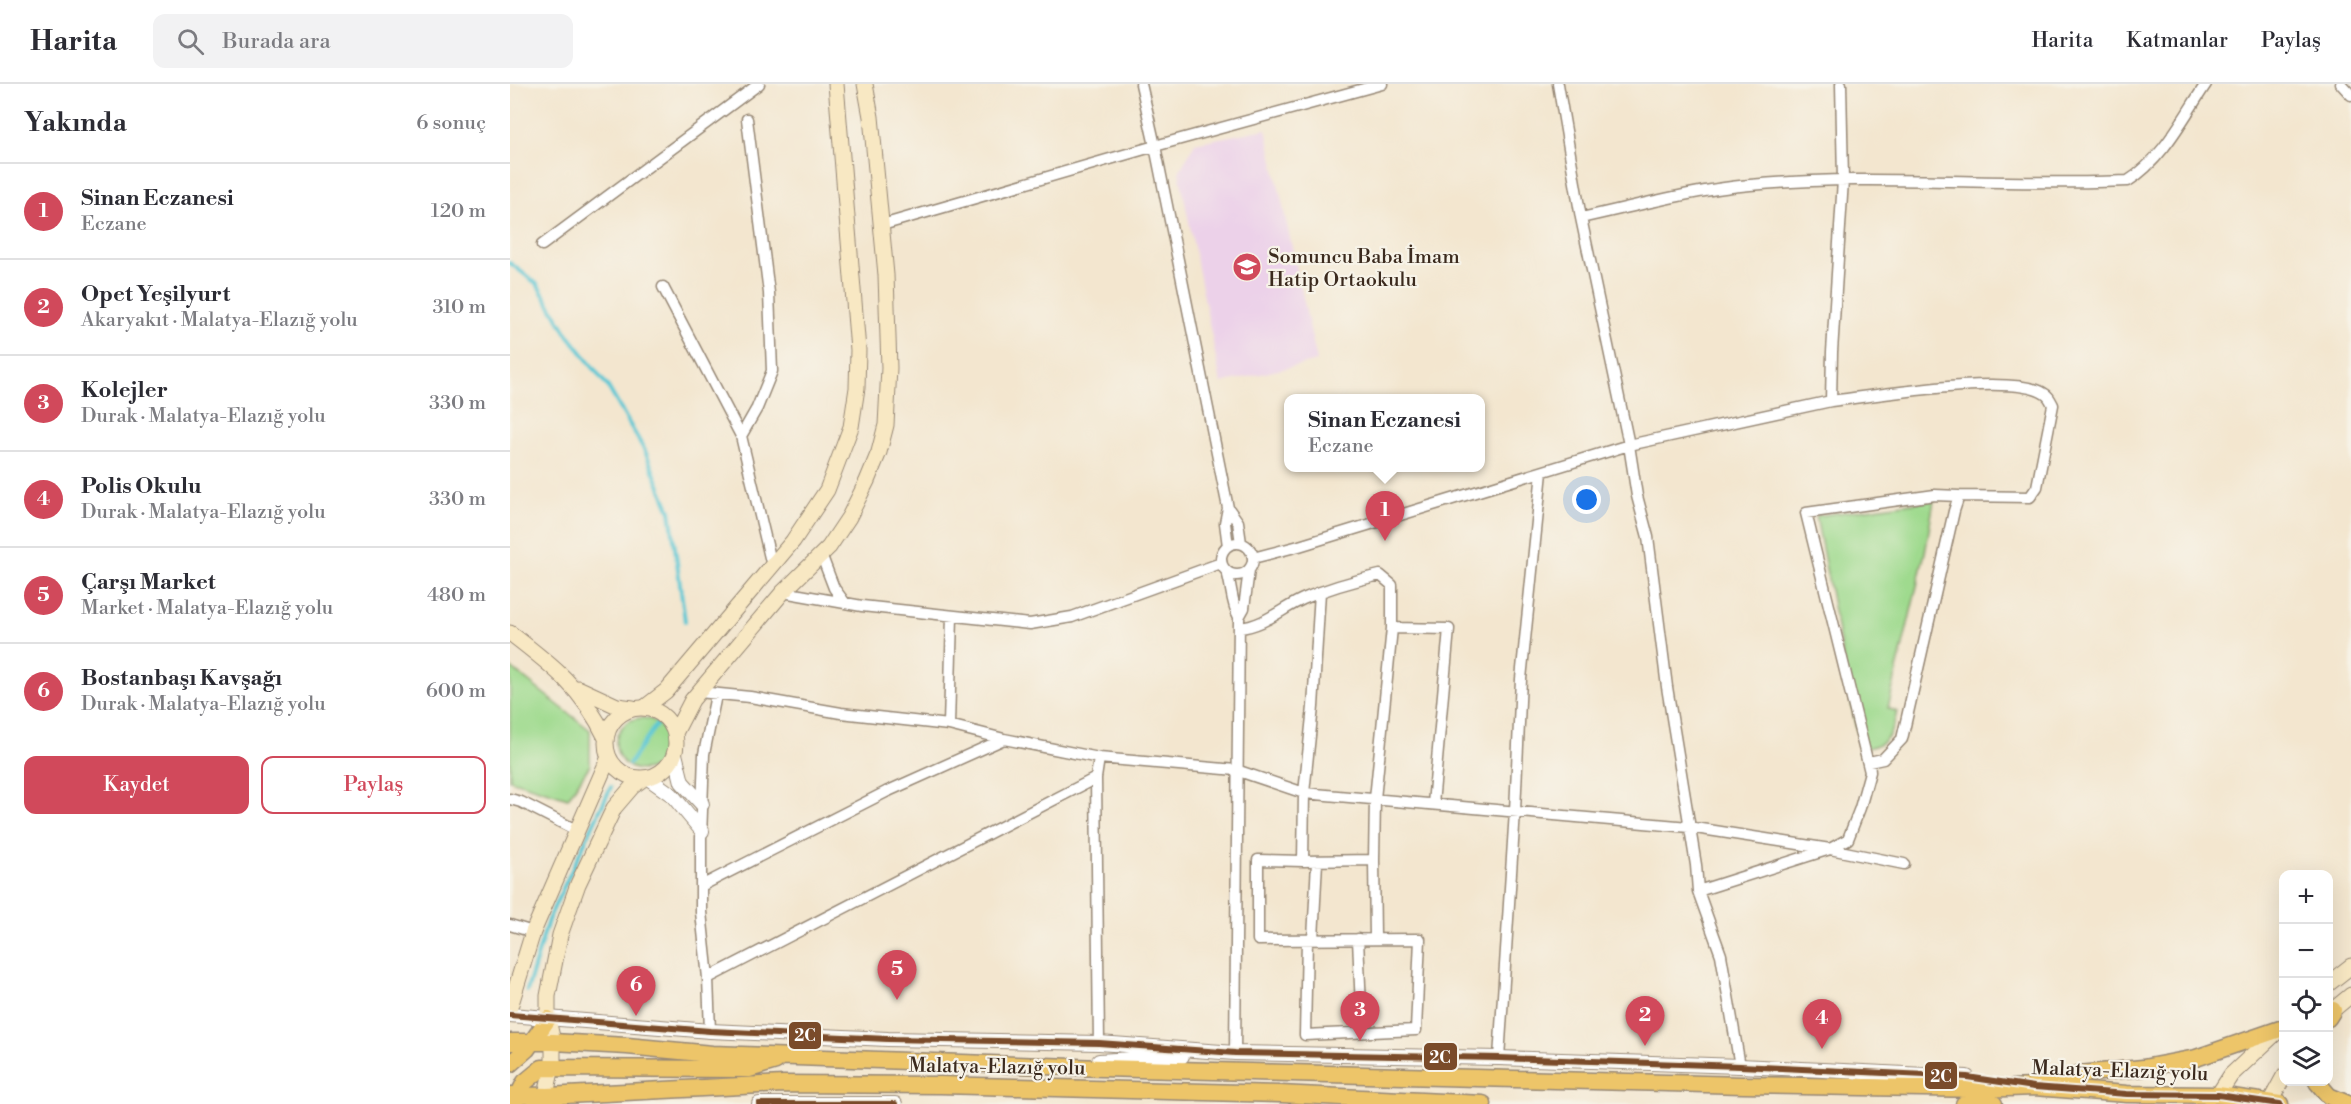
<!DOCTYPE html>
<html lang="tr">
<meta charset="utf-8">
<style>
:root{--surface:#fff;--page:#f2f2f3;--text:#2b2b33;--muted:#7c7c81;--line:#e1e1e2;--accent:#d1495b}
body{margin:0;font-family:"Libre Bodoni",serif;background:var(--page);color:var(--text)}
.controls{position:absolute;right:18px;bottom:18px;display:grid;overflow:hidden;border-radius:12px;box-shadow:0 6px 24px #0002}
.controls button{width:54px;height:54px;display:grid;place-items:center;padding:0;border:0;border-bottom:2px solid var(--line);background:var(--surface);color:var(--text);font:30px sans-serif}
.you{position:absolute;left:1077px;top:416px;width:21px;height:21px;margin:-15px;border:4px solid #fff;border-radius:50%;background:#1a73e8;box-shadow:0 0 0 9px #1a73e833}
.badge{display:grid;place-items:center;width:39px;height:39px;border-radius:50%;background:var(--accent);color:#fff;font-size:20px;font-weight:700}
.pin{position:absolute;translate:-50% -50px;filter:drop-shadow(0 2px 3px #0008)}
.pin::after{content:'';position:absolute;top:32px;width:21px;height:18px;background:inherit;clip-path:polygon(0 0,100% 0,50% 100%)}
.popup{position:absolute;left:774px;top:310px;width:201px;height:78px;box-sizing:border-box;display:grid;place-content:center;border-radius:12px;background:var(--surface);filter:drop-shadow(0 2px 4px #0005);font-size:20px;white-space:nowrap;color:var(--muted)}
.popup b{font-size:22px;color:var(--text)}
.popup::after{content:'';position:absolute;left:50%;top:100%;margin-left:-12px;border:12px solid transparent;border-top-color:var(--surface)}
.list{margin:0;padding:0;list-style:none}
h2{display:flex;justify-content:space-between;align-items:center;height:78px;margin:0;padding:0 24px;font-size:26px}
h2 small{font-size:20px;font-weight:400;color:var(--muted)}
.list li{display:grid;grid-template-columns:39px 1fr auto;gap:18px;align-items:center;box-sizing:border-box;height:96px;padding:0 24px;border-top:2px solid var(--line)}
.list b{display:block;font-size:22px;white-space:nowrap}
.list p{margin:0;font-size:20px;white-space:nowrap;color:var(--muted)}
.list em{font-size:20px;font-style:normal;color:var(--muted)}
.actions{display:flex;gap:12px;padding:18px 24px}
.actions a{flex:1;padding:14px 0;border:2px solid var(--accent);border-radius:12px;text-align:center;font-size:21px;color:var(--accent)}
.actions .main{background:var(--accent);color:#fff}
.icon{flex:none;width:33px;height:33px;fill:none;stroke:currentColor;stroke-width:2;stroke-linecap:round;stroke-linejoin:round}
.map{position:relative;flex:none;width:1841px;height:1020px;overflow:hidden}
header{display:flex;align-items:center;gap:36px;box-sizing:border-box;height:84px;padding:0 30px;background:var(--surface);border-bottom:2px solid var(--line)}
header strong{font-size:28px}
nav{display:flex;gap:33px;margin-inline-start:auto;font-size:21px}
.search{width:420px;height:54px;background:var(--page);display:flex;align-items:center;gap:15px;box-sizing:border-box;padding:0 21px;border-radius:12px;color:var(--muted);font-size:22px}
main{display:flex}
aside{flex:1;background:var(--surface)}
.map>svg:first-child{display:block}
.built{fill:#ecd1e9}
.green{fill:#9fda8e;stroke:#6d8256;stroke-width:1.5}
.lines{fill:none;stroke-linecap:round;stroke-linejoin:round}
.stream{stroke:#5bc7d4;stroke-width:4}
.minor-casing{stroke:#978876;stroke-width:13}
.tertiary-casing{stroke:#978876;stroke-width:16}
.secondary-casing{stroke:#978876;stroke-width:17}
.trunk-casing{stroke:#978876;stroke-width:19}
.minor{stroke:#fff;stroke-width:10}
.tertiary{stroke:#fff;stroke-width:14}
.secondary{stroke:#f8e8c3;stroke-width:15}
.trunk{stroke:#edc569;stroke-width:16}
.bus-1-casing{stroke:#f7f3e8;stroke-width:10}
.bus-1{stroke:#7a4b2a;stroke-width:6}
.labels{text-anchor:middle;stroke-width:4.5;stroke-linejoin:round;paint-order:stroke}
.poi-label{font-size:20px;fill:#3b2a1e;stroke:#f7f3e8;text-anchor:start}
.street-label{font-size:20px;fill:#3b2a1e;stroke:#f7f3e8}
.line-badge{stroke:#f7f3e8;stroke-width:2}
.badge-label{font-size:16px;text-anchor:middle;font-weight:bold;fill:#fff}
</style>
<header>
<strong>Harita</strong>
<div class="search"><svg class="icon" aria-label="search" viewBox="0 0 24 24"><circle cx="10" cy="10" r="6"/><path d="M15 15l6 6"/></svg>Burada ara</div>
<nav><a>Harita</a><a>Katmanlar</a><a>Paylaş</a></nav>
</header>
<main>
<aside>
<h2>Yakında<small>6 sonuç</small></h2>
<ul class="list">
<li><span class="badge">1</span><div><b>Sinan Eczanesi</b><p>Eczane</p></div><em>120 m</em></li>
<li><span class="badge">2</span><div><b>Opet Yeşilyurt</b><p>Akaryakıt · Malatya-Elazığ yolu</p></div><em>310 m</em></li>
<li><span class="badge">3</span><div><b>Kolejler</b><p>Durak · Malatya-Elazığ yolu</p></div><em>330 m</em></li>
<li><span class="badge">4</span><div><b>Polis Okulu</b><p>Durak · Malatya-Elazığ yolu</p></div><em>330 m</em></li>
<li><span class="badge">5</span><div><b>Çarşı Market</b><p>Market · Malatya-Elazığ yolu</p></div><em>480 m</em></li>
<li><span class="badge">6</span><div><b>Bostanbaşı Kavşağı</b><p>Durak · Malatya-Elazığ yolu</p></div><em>600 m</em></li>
</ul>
<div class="actions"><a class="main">Kaydet</a><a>Paylaş</a></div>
</aside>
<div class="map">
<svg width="1841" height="1020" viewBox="0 0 1841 1020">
<rect width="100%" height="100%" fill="#f7f3e8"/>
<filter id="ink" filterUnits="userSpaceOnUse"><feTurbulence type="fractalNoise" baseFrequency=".0167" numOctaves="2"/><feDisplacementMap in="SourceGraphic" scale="12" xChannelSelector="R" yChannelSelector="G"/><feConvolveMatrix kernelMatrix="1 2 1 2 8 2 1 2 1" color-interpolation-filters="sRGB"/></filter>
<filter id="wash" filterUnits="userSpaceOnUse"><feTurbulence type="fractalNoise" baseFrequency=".008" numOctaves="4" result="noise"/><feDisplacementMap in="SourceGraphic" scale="24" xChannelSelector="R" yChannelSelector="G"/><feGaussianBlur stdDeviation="1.35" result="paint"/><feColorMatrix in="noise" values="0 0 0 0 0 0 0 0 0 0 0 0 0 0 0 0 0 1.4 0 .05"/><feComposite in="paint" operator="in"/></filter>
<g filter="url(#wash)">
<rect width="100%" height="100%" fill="#f3e6cf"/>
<path class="built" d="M756,45L807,277L711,299L669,88L685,59Z"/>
<path class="green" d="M1424,416L1416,464L1378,624L1387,628C1382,648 1379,660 1357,664L1349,659L1306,432Z
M0,583L80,646V681L58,714L0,696Z
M106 660a26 26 0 1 1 52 0a26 26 0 1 1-52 0Z"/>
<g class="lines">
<path class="stream" d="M0,179L27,200L56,248L98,303L135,367L160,427L175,537
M119,680L146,641
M17,907L38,836L101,703"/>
</g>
</g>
<g filter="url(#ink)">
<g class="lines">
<g class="minor-casing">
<path id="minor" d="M1048,0L1071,134L1119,361L1127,412L1138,453L1157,603L1186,781L1188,807L1211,871L1230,982
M1831,0L1841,11
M1071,134C1126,122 1183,106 1240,101C1366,89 1492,103 1618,97C1653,75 1673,34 1696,0
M372,141L645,62L631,0
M32,161L249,0
M153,203L231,352L262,482
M1321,317C1363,312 1504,288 1535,310C1539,312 1541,317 1543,321L1527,403L1520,413L1449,412L1444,427L1392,655L1373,675L1359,678L1360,688
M231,352L247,324L262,287L259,209L237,35
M718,424L645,62L872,0
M711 475a16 16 0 1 1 32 0a16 16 0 1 1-32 0Z
M718,462L715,439L718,424L728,438L731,459
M311,470L324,504L335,519
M743,474L789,462L1119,361L1321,317L1322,268L1333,96L1331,0
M717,488C722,503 721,519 729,533L734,524L739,486
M273,508L352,522L520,540L562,533L711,479
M810,508L803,623L794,709L793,777L864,776L865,854
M729,544C754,542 771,525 793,515C818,504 843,497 870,491L882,501V544L865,715L864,776
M882,544L939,545L923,720
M189,608L240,613L331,629L439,641L494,655L589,674
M439,641L442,532
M0,715L11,718L66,746
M793,777L748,776V856L910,855L906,946L795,951L797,856
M191,802L376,708L494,655
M1188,807L1320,765L1338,755L1350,724L1360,688L1296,429L1425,411L1449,412
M0,841L23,848
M803,855L807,778
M848,855L852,947
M198,894L586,694
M200,947L198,894L191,828V754L194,670L206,611
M589,959L586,694L589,674L726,686L794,709L1179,743L1320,765L1394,780
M725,969L729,533
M989,974L1005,727L1011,595L1032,388"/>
</g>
<g class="tertiary-casing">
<path id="tertiary" d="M165,670L172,698L192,720
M138,694L162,711L192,747
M0,931L200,947L378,955L589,959L725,969L989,974L1230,982L1457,993
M589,977L672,972
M249,1020H385"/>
</g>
<g class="secondary-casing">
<path id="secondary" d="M0,549C43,582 72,604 96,654
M68,604L107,622L123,624
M96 659a35 35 0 1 1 70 0a35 35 0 1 1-70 0Z
M134,624L156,607L283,457L317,406L341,343L347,304L348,266L326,0
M165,649L182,616L273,508L319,463L339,433L357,397L369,368L376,341L379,284L376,191L361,33L355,0
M1818,900L1841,882
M0,923L23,848L99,673
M1818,930L1841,911
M1708,1011L1721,991L1769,946
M1760,1018L1774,992
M34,1020L43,978V958L38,935V912L50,851L68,800L104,724L122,703L133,695"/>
</g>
<g class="trunk-casing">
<path id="trunk" d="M1818,934L1823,926
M0,958H43L117,962L202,970L592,984L1233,1001L1472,1005L1524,1003L1617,1010L1708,1011L1770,1020
M0,980L17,965L38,935
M1807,998L1819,1012L1838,1020
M1535,1000L1569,990L1633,984L1686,974L1770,945
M0,1011L37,1012L273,1000L430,1001L770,1010L973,1020
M5,1018L15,998L32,984L239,985L266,977
M1454,1020H1484"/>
</g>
<use href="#minor" class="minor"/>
<use href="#tertiary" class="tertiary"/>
<use href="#secondary" class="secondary"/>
<use href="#trunk" class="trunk"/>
<g class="bus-1-casing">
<path id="bus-1" d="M0,931L200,947L378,955L589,959L725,969L989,974L1230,982L1457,993L1524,1003L1617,1010L1708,1011L1770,1020
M249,1020H385"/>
</g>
<use href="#bus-1" class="bus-1"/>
</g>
</g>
<defs>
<g id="school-disc" transform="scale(1.5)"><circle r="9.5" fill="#d1495b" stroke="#f7f3e8"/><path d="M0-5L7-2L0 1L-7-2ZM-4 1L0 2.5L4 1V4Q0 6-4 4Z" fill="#fff"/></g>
</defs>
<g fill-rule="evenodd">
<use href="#school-disc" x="737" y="183"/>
</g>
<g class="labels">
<g class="poi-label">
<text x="758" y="179">Somuncu Baba İmam<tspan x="758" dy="23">Hatip Ortaokulu</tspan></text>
</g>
<g class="street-label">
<text transform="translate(487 982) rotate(1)" y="7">Malatya-Elazığ yolu</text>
<text transform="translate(1610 986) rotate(2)" y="7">Malatya-Elazığ yolu</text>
</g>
</g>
<g class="line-badge">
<rect x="278" y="937" width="34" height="29" rx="6" fill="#7a4b2a"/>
<rect x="913" y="958" width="35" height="29" rx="6" fill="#7a4b2a"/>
<rect x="1414" y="977" width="34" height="29" rx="6" fill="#7a4b2a"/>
</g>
<g class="badge-label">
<text x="295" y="957">2C</text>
<text x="930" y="979">2C</text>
<text x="1431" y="998">2C</text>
</g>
</svg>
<div class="controls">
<button>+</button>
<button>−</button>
<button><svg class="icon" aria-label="locate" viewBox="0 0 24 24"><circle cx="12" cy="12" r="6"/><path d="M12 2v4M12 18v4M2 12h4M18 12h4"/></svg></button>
<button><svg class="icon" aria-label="layers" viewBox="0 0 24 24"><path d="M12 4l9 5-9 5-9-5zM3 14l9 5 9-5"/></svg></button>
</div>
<div class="you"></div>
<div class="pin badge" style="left:875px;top:457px">1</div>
<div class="popup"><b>Sinan Eczanesi</b>Eczane</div>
<div class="pin badge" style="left:1135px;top:962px">2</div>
<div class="pin badge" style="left:850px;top:957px">3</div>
<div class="pin badge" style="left:1312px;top:965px">4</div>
<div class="pin badge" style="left:387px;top:916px">5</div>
<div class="pin badge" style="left:126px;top:932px">6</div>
</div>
</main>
